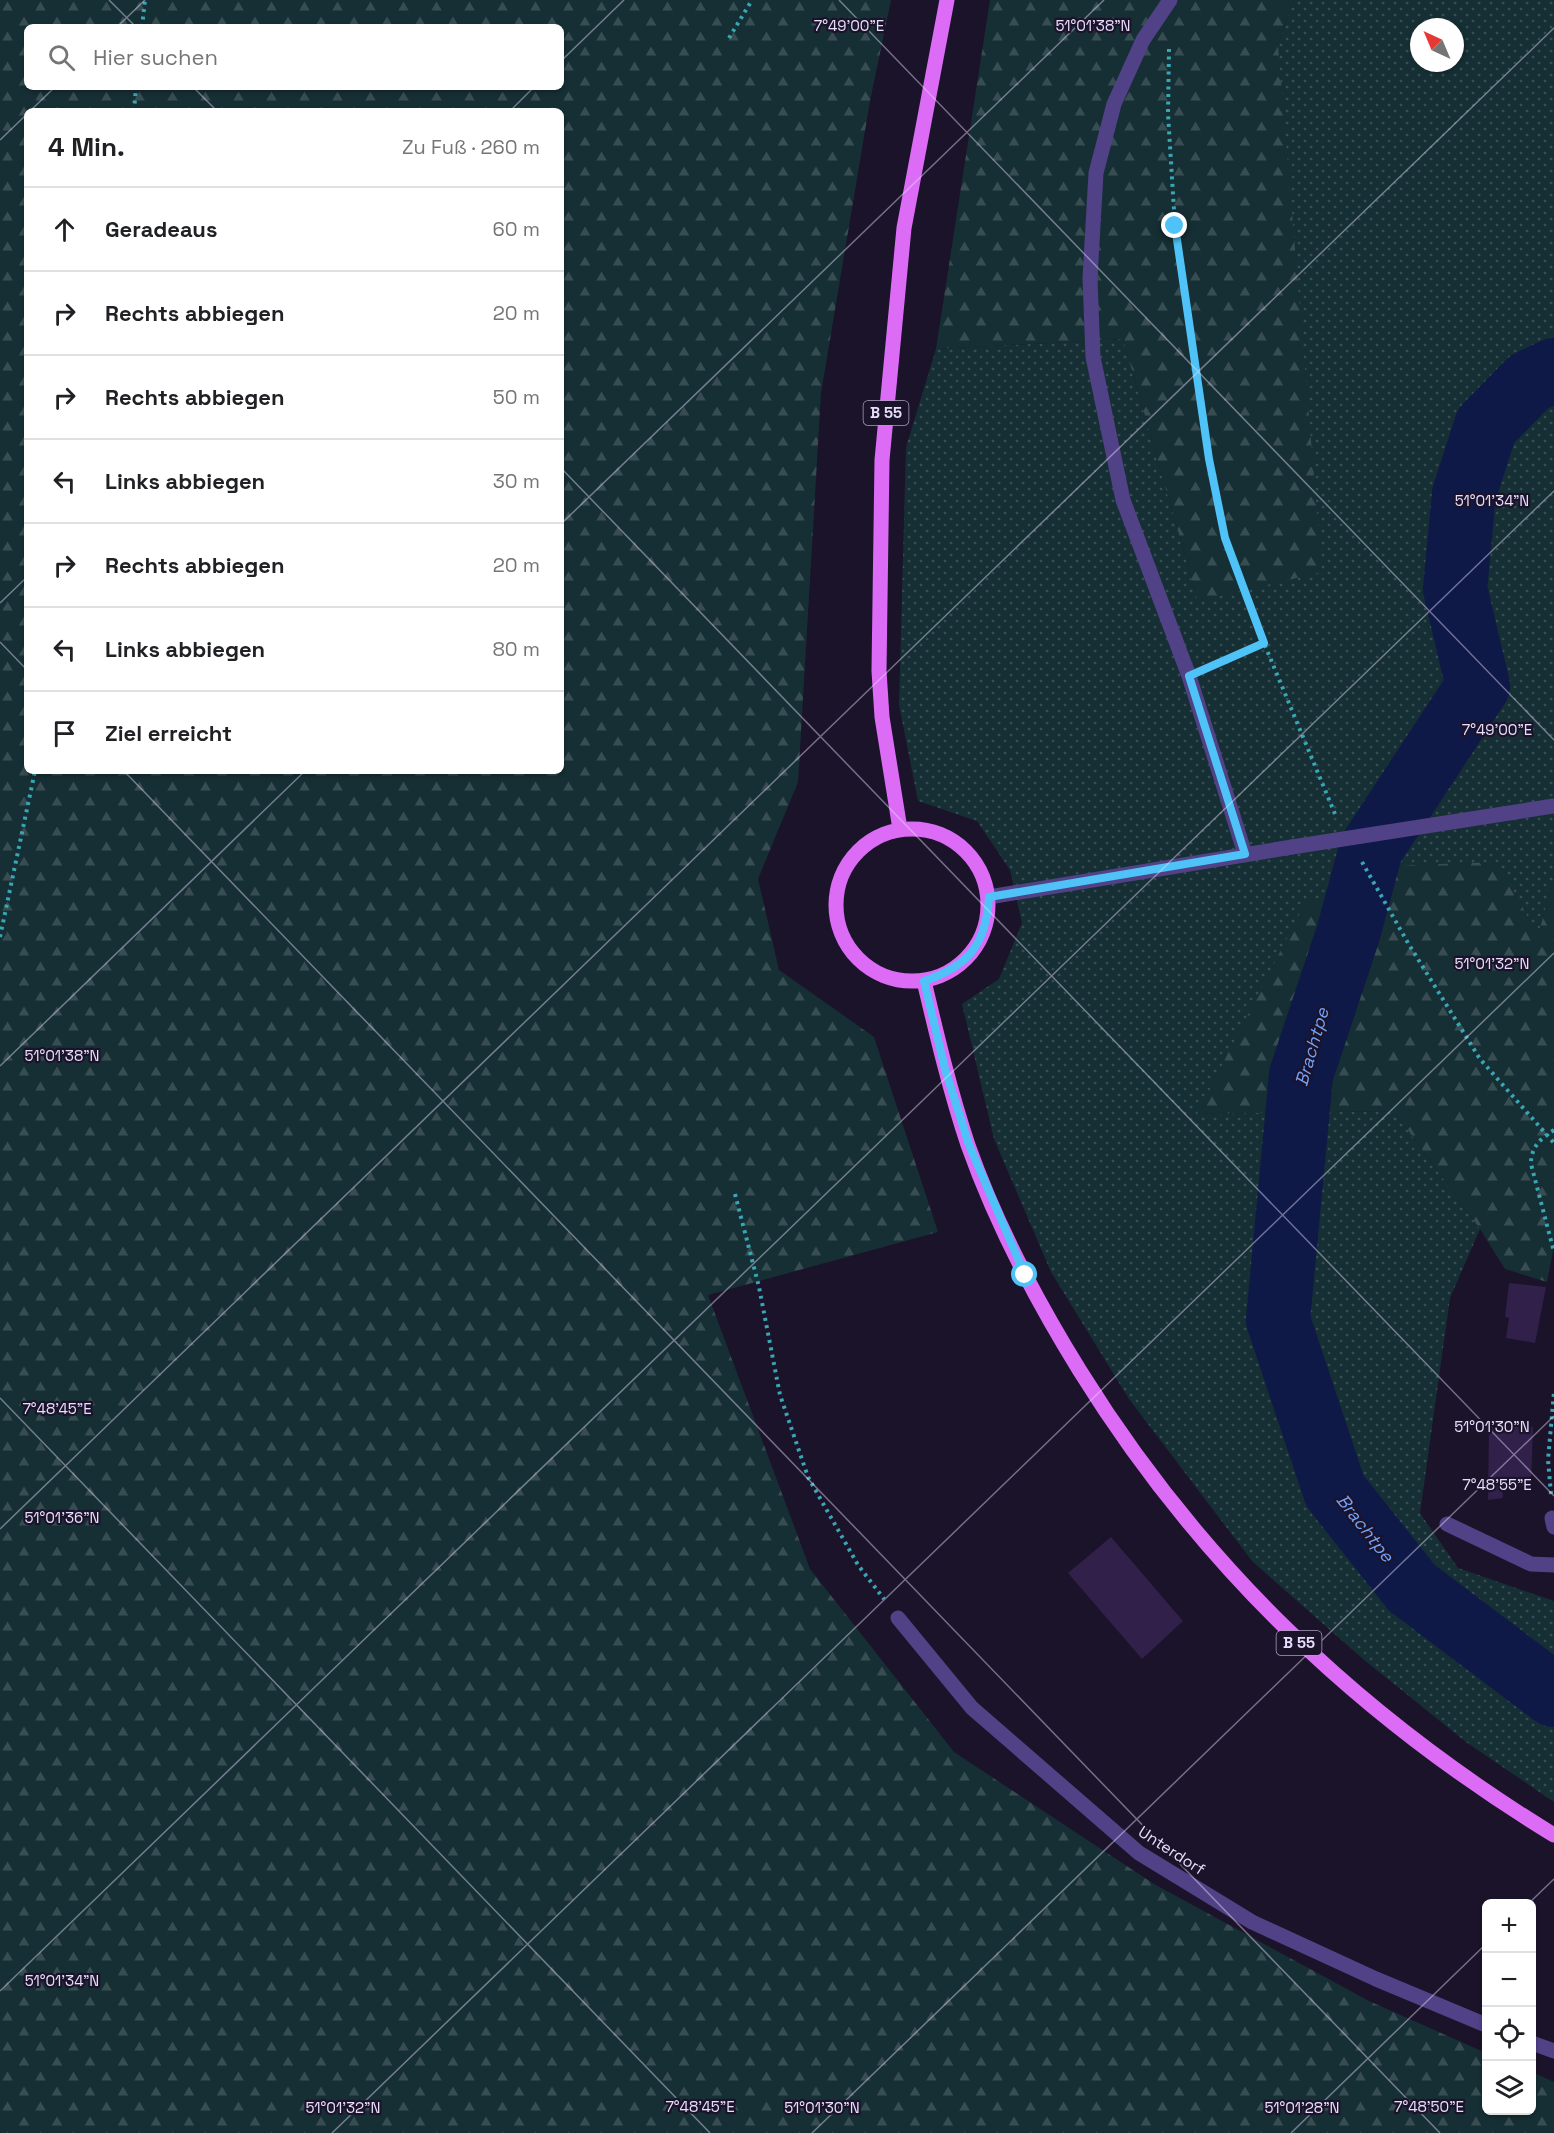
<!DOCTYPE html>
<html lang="de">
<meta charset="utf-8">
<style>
:root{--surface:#fff;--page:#f2f2f2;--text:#202124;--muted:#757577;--line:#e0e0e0}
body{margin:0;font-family:"Space Grotesk",sans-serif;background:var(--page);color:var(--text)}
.controls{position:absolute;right:18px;bottom:18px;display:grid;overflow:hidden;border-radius:9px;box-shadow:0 2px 4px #0004}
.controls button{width:54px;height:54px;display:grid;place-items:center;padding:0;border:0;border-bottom:2px solid var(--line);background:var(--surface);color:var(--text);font:30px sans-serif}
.compass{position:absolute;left:1410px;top:18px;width:54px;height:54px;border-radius:50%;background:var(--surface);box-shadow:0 2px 4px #0004;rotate:316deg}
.stop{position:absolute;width:18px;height:18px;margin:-14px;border:4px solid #4fc3f7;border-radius:50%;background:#fff}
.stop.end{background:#4fc3f7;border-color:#fff;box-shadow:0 2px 6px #0008}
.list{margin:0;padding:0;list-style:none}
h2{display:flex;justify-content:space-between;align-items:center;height:78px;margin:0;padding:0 24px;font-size:26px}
h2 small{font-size:20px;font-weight:400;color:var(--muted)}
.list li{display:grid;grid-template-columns:39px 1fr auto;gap:18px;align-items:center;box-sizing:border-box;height:84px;padding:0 24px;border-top:2px solid var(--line)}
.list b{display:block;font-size:22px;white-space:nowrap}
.list em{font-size:20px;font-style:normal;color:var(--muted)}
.icon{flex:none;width:33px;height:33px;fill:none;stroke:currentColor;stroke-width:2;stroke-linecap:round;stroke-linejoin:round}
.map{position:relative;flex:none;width:1554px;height:2133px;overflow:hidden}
.search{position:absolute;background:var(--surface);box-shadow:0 2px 4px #0004;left:24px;top:24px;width:540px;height:66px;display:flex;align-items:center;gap:15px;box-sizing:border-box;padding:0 21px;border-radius:9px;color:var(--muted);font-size:22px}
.panel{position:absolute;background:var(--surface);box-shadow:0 2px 4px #0004;left:24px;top:108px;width:540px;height:666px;border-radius:9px}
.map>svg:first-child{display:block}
.grass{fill:url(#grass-dots);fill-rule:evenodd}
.forest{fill:url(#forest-firs);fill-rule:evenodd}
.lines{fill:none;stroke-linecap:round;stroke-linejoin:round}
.river{stroke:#0f1947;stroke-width:64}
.building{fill:#30204a}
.path{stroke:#39a6b6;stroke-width:4;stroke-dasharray:3 4.5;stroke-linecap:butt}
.lane{stroke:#514186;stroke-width:15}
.street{stroke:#514186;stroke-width:15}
.primary{stroke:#dc6cf6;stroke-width:15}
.street-bridge{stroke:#514186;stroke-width:15}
.route{stroke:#4fc3f7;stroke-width:8}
.ticks{fill:none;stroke:#e7defd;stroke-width:1.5;stroke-opacity:0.45}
.labels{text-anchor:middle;stroke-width:4.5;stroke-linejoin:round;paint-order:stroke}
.shield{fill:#1b132a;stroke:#aaa1be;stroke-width:1.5}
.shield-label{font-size:15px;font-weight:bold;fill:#e7defd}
.street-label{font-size:16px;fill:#e7defd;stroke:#1b132a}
.water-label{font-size:18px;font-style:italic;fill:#73a1f6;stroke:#1b132a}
.ticks-label{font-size:15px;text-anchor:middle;fill:#e7defd;stroke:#1b132a;stroke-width:4.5;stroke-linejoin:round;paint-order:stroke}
</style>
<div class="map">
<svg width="1554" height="2133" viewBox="0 0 1554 2133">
<defs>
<pattern id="grass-dots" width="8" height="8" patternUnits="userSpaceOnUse" patternTransform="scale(1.5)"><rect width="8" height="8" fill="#162f34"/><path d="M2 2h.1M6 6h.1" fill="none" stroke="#384d52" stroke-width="1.8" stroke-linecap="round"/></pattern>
<pattern id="forest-firs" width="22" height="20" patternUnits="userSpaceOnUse" patternTransform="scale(1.5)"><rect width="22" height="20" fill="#162f34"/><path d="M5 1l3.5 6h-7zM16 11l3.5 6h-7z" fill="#384d52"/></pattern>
</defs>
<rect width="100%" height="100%" fill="#1b132a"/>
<path class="grass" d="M1293,0H1554V876L1538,937L1198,1114L1394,1111L1480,1229L1450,1298L1420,1513L1458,1568L1554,1601V1802L1466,1742L1363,1659L1252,1561L1129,1399L1051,1272L994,1139L962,1004L999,979L1022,923L1010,870L977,821L918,801L899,705L906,447L936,349L1123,339L1198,601L1278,45ZM1419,27H1455V63H1419Z"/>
<path class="forest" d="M0,0H891L870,101L821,393L798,782L758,879L779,970L874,1037L938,1232L708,1295L810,1569L954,1752L1154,1884L1369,2001L1486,2053V2110H1532V2072L1554,2082V2133H0ZM27,27H561V87H27ZM27,111H561V771H27Z
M990,0H1293L1278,45L1322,572L1198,601L1123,339L936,349Z
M1498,862L1538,936L1554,876V1246L1547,1282L1505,1269L1480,1229L1394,1111L1197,1114L1305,903L1409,865Z"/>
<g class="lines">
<path class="river" d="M1554,370L1529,382L1486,426L1464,494L1455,589L1478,686L1371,849L1348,934L1301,1075L1278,1320L1335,1491L1412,1588L1554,1695"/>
</g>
<path class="building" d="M1509,1283L1546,1287L1535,1343L1506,1338L1509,1318L1505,1317Z
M1489,1427H1533L1531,1485L1502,1486L1503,1498L1488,1500Z
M1111,1537L1183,1621L1142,1659L1068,1573Z"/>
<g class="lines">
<path class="path" d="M142,27L145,0
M729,38L752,0
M1169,49L1168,114L1175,226L1209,459L1225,538L1264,643L1335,814
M134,111L136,87
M1212,665L1264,643
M1362,862L1408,943L1480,1059L1554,1143
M0,937L35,771
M1554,1130C1540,1139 1531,1147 1531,1164L1554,1252
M735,1194L759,1287L780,1395L808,1477L858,1565L884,1599
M1551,1494L1548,1460L1554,1392"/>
<path class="lane" d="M1447,1524L1531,1564L1554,1565"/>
<path class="street" d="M1170,0L1143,40L1114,104L1096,173L1090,278L1093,357L1123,500L1189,676L1245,854
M989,897L1292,847
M1552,1518L1554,1527
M898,1618L972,1708L1139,1853L1252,1922L1376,1979L1486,2025
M1532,2043L1554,2051"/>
<path class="primary" d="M836 905a76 76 0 1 1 152 0a76 76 0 1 1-152 0Z
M900,829L882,717L879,671L882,460L904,228L947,0
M924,981C937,1036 950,1091 968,1145C996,1224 1036,1300 1080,1371C1201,1566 1359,1716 1554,1835"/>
<path class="street-bridge" d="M1292,847L1554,806"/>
</g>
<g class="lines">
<path class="route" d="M1025,1275L969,1145L945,1069L924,981C969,966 986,944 989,897L1245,854L1189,676L1264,643L1225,538L1209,459L1175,226"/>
</g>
<path class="ticks" d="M109,0L136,27M839,0L1554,740M117,27L145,0M561,61L624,0M193,87L217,111M30,111L55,87M510,111L534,87M0,140L27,114M561,468L1554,1496M561,524L1104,0M0,603L27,577M0,642L27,670M124,771L1440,2133M0,1066L305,771M0,1398L710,2133M0,1529L1554,28M1528,1904L1554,1879M0,1991L1554,491M332,2133L1554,953M812,2133L1554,1416M1291,2133L1486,1944"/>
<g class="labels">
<g class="shield">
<rect x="863.5" y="401" width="45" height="24" rx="4.5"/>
<rect x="1276.5" y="1631" width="45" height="24" rx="4.5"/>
</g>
<g class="shield-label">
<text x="886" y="418">B 55</text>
<text x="1299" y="1648">B 55</text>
</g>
<g class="street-label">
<text transform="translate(1172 1850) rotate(33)" y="6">Unterdorf</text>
</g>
<g class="water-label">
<text transform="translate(1312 1047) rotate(-74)" y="6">Brachtpe</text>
<text transform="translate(1365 1528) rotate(52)" y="6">Brachtpe</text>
</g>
</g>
<g class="ticks-label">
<text x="1093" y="31">51°01'38"N</text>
<text x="849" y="31">7°49'00"E</text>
<text x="1492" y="506">51°01'34"N</text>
<text x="1497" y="735">7°49'00"E</text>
<text x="1492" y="969">51°01'32"N</text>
<text x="62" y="1061">51°01'38"N</text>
<text x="57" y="1414">7°48'45"E</text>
<text x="1492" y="1432">51°01'30"N</text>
<text x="1497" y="1490">7°48'55"E</text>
<text x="62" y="1523">51°01'36"N</text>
<text x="62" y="1986">51°01'34"N</text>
<text x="700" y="2112">7°48'45"E</text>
<text x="1429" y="2112">7°48'50"E</text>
<text x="343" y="2113">51°01'32"N</text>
<text x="822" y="2113">51°01'30"N</text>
<text x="1302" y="2113">51°01'28"N</text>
</g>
</svg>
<div class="controls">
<button>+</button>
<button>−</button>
<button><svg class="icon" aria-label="locate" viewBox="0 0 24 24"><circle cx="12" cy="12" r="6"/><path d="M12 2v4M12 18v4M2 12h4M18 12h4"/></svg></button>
<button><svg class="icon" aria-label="layers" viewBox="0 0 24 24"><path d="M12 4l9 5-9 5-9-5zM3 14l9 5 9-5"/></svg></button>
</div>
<svg class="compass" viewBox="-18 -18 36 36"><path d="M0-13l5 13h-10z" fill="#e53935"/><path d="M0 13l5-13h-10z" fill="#757577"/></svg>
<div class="stop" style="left:1025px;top:1275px"></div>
<div class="stop end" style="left:1175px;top:226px"></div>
<div class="search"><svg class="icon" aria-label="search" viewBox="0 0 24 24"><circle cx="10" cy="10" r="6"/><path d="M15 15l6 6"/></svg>Hier suchen</div>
<section class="panel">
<h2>4 Min.<small>Zu Fuß · 260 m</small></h2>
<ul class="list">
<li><svg class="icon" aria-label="ahead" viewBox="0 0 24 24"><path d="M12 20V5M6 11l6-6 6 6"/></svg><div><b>Geradeaus</b></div><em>60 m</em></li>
<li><svg class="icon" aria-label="right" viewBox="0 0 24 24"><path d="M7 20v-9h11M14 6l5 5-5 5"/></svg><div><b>Rechts abbiegen</b></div><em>20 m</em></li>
<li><svg class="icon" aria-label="right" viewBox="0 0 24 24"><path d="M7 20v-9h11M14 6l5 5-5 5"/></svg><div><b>Rechts abbiegen</b></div><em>50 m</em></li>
<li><svg class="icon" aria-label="left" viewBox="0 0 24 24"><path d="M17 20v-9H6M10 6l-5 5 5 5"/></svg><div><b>Links abbiegen</b></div><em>30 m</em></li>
<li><svg class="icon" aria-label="right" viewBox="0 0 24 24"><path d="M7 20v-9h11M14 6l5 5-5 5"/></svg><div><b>Rechts abbiegen</b></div><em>20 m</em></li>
<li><svg class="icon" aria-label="left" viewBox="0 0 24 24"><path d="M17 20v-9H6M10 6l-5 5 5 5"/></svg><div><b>Links abbiegen</b></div><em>80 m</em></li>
<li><svg class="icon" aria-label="arrive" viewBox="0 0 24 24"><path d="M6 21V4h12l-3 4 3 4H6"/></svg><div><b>Ziel erreicht</b></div></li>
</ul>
</section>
</div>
